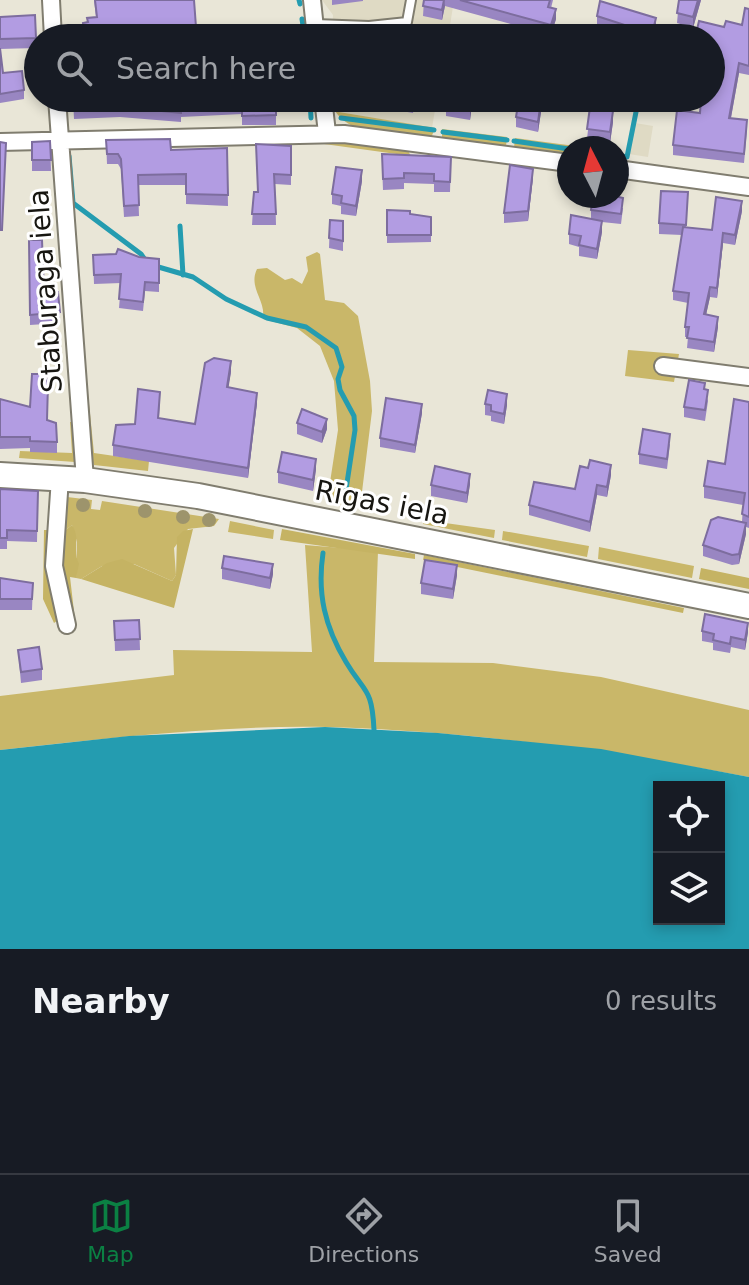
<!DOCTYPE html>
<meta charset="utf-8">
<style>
:root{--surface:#171b24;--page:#20242c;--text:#f1f3f6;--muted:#9ea1a6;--line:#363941;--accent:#0b8043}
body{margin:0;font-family:"DejaVu Sans",sans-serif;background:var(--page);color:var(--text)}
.controls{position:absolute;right:24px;bottom:24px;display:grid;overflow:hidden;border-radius:0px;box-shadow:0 4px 12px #0003}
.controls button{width:72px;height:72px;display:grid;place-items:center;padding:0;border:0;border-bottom:2px solid var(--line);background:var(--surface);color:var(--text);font:40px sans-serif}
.compass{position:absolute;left:557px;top:136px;width:72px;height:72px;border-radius:50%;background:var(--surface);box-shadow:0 4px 12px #0003;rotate:354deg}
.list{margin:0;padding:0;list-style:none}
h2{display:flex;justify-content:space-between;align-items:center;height:104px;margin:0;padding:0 32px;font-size:34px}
h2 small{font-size:26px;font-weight:400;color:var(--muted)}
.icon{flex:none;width:44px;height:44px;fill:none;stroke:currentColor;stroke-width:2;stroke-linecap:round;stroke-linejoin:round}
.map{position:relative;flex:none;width:749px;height:949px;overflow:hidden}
.search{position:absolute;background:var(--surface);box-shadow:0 4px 12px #0003;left:24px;right:24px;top:24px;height:88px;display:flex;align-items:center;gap:20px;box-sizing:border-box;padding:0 28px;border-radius:44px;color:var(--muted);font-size:30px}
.sheet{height:224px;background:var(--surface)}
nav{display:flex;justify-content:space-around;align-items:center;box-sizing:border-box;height:112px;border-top:2px solid var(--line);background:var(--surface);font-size:22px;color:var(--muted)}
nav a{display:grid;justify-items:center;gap:4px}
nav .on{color:var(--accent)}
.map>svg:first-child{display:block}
.built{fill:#dfdac4}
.green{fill:#c9b769}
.forest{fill:#c5b363}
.water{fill:#249cb0;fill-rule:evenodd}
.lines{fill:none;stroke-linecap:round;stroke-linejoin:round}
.stream{stroke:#249cb0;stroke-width:5}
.service-casing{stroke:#807d6f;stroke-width:12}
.minor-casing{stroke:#807d6f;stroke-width:20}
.secondary-casing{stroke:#807d6f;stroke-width:28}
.service{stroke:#fff;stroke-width:8}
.minor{stroke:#fff;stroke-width:16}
.secondary{stroke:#fff;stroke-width:24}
.tree{fill:#9d946c}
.wall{fill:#9986c2}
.shaded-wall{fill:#7d6d9e}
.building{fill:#b29ce2;stroke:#7d6d9e;stroke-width:2}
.labels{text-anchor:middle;stroke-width:6;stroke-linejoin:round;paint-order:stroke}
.street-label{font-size:28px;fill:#171611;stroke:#fff}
</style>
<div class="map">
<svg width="749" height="949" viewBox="0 0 749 949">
<rect width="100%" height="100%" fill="#e9e6d7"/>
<path class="built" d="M322,0H454L448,38H332L333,15Z
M333,98H437L432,128L339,112L334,109Z
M635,123L653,126L648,157L629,154Z"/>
<path class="green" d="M330,98L339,112L435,128L431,138C398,134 338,139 330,98Z
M442,129L507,137L506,146L442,139Z
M515,138L575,146V148H569V158L514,148Z
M324,141L384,145L408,151L411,156L324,144Z
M317,252L320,254L325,300L344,303L358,316L370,381L372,411L360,508L327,502L338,430L334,381L320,346L297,328L263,319C266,300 248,288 257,269L267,268L285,280L292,278L302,284L308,271L306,257Z
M78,295L94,453L149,461L148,471L94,465L92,460Z
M628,350L679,354L674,382L625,376Z
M70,422H76L75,462L19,458L20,451L72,453Z
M67,497L92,500L91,509L100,510L102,501L219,519L214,526L188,529L174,548L176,575L172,581L134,564L102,566L81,579L76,578L77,542L72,525L63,532Z
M424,520L495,530L494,538L423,524Z
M230,521L274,530L273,539L228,532Z
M503,531L589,546L587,557L502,540Z
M305,545L378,551L374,662L493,663L601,677L749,710V777C609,751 470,731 327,727C218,725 108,738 0,750V696L174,675L173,650L312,652Z
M599,547L694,566L692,578L598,559Z"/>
<path class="forest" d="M72,525C81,538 72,551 79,564L76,578L70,577L75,620L71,618L61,582L63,532Z
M193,529L174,608L81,579L107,563L122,559L172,581L176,575L177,537L183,531Z
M282,529L415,554V559L280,540Z
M44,530H50L58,620L54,623L43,599Z
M424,555L684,608L683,613L423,560Z
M701,568L749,578V589L699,579Z"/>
<path class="water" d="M325,727L438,733L601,749L749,777V949H0V750L129,736ZM659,787H719V919H659Z"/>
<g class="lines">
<path class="stream" d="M299,0L300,4
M302,19L305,38
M61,33V38
M310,98L311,118
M341,118L434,130
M443,132L507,140
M514,141L569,149
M617,155L627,157L638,102
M69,156L73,203L141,254L148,264L193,277L226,299L267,318L306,327L336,348L342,367L338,379L340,390L354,416L355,430L345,496
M180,226L183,275
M323,553C317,594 325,627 346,662C365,694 372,687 374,730"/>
<g class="service-casing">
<path id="service" d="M315,24L369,26L407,22L411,0"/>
</g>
<g class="minor-casing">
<path id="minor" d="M51,0L53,38
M312,0L316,38
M57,98L85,480
M323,98L327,133
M0,142L344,134L569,163
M617,169L749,187
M663,366L749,377
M60,478L54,566L67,625"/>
</g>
<g class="secondary-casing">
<path id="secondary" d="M0,475L85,480L198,496L749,606"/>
</g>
<use href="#service" class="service"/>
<use href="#minor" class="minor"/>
<use href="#secondary" class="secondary"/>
</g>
<g class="tree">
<circle cx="83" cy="505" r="7"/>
<circle cx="145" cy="511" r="7"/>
<circle cx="183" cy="517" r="7"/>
<circle cx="209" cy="520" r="7"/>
</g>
<path class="wall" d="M94,0H194L196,37L84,38L83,23L88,22L96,17Z
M332,0H363V1L332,5Z
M424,0H553L551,8L556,19L551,35L445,6L442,20L423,16Z
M679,0H701L693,28L677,23Z
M749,9V75L739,73L731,118L747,130L744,163L673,155V145L700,113L724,27L742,25Z
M35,15L36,48L0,49L3,73L24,90V99L0,103V17Z
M597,16L656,28L654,38H632L597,27Z
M73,98H276V125H242V114L181,117V122L120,117L74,119Z
M362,98H415L413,113L362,104Z
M473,98L470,120L446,116V105Z
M581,98H596L594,108L613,122L610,143L587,139L590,112L581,110Z
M541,112L538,132L516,127V117Z
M106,140L171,150L227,148L228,206L186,204V185H138L139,216L124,217L121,169L118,164H107Z
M50,141L51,171H32V142Z
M291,146V185L275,184L276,225H252L254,192H258Z
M451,157L450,192H434V184L404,183V189L383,190L382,164Z
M533,178L528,221L504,223V213Z
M362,181L356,216L341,214V206L332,204V194Z
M688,192L686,227L712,230L742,211L735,245L723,243L717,298L710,297L706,315L718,327L714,352L687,348L688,337H685V327L688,303L673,300V291L682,235L659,234V223Z
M623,208L621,224L602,222V232L597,259L579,256V247L569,244V234L591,219V210Z
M410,214L431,217V242L387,243V235Z
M330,220L343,221V251L329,248Z
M29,240L44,293L60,312V323L30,325Z
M93,255L159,259V292L145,291L143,311L119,308L121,283L94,284Z
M231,372L228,387L257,403L248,478L113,456V445L160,402L159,418L195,424Z
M705,389L708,401L705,421L684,417V407Z
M0,399L47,420L57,442V453L30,452V448L0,449Z
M749,402V528L746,527V534L739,564L732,565L703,556V545L742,522L743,505L704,498V486L725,464Z
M485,404L507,405L504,424L491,421V416L485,415Z
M422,413L415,453L380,447V438Z
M297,423L327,429L322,443L297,434Z
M670,444L667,469L639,464V454Z
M316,469L313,491L278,483V472Z
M611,475L607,497L597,495L590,532L529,515V505Z
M470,484L467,503L431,496V485Z
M0,489L38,491L37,542L7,541V549H0Z
M222,568L273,574L270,589L222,579Z
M457,575L453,599L421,594V583Z
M0,578L33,583L32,610H0Z
M139,620L140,650L115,651L114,621Z
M702,631L748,632L745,650L731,647L730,653L713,650V643L702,641Z
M18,650L42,669V680L21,683Z"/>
<path class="shaded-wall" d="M444,0L445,6L442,20V10Z
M698,0H701L693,28V17Z
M556,9V19L551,35V25Z
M656,18V28L654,38H652Z
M739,63V73L729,128V118Z
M472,98H473L470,120V110Z
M541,101V112L538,132V122Z
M613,111V122L610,143V132Z
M533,169V178L528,221V211Z
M362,170V181L356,216V206Z
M742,201V211L735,245V235Z
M602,221V232L597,259V249Z
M723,233V243L717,298V288Z
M710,287V297L704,324V314Z
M718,317V327L714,352V342Z
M231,361V372L227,397V387Z
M257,393V403L248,478V468Z
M507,394V405L504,424V414Z
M422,404V413L415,453V445Z
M327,419V429L322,443V432Z
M316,459V469L313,491V480Z
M611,465V475L607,497V487Z
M470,474V484L467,503V493Z
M597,485V495L590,532V522Z
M746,523V534L739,564V554Z
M273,564V574L270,589V578Z
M457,565V575L453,599V589Z
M748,623V632L745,650V640Z"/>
<path class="building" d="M95,0H194L196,27L123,28V38H85L83,23L88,22L87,18L97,17Z
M424,0H444L442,10L423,6Z
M460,0H550L548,7L556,9L551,25Z
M679,0H698L693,17L677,13Z
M600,1L656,18L652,34L597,16Z
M745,8L749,9V66L739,63L729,118L747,120L744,154L673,145L677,110L700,113L701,98H711V38H695L699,21L724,27L726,21L742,25Z
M35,15L36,38L0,39V17Z
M0,48L3,73L22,71L24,90L0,94Z
M74,98H276V115L242,116V104L181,107V113L120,107L74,109Z
M447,98H472L470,110L446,105Z
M519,98L541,101L538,122L516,117Z
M581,98H594L593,102L581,99Z
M590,107L613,111L610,132L587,129Z
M170,139L171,150L227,148L228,195L186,194V174L138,175L139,205L124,206L121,159L118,154H107L106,140Z
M50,141L51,160H32V142Z
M0,142L6,143L2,230H0Z
M256,144L291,146V175L274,174L276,214H252L254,192H258Z
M382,154L451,157L450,182L434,181V174L404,173V178L383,179Z
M510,165L533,169L528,211L504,213Z
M336,167L362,170L356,206L341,203L342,196L332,194Z
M661,191L688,192L686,225L659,223Z
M593,196H615L623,198L621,214L591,210Z
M716,197L742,201L735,235L723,233L717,288L710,287L704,314L718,317L714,342L687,338L689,327H685L689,293L673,291L683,227L712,230Z
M387,210L410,211V214L431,217V235H387Z
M571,215L602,221L597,249L579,245L581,236L569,234Z
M330,220L343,221V241L329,238Z
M29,240H42L44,293L58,292L60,312L30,315Z
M118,249L139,257L159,259V283L145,282L143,302L119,299L121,274L94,275L93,255L116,254Z
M214,358L231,361L227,387L257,393L248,468L113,445L116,425L135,424L138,389L160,392L158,418L195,424L205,363Z
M32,374H45L48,384L47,420L56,423L57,442L30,441V437H0V399L30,407Z
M689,380L705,383L704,389L708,390L705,410L684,407Z
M488,390L507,394L504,414L491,411V405L485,404Z
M386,398L422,404L415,445L380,438Z
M734,399L749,402V517L742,514L745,493L704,486L708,461L725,464Z
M302,409L327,419L322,432L297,423Z
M643,429L670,434L667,459L639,454Z
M282,452L316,459L313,480L278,472Z
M590,460L611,465L607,487L597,485L590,522L529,505L534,482L575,489L580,466L588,468Z
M435,466L470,474L467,493L431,485Z
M0,489L38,491L37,531L7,530V538H0Z
M718,517L746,523L739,554L732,555L703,545L711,520Z
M224,556L273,564L270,578L222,568Z
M425,560L457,565L453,589L421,583Z
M0,578L33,583L32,599H0Z
M705,614L748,623L745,640L731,637L730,644L713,640L714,634L702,631Z
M139,620L140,639L115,640L114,621Z
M39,647L42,669L21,672L18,650Z"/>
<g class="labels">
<g class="street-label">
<text transform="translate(45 291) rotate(-94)" y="10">Staburaga iela</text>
<text transform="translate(382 502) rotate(11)" y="10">Rīgas iela</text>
</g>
</g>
</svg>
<div class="controls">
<button><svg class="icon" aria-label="locate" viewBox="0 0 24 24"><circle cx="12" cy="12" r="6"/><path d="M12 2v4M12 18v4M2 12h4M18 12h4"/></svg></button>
<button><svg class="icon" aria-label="layers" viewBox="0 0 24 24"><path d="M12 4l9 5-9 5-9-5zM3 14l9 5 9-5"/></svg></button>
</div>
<svg class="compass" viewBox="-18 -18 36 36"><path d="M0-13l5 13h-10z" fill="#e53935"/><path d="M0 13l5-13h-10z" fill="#9ea1a6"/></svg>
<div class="search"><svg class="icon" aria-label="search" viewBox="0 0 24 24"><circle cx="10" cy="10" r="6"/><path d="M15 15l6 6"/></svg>Search here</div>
</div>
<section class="sheet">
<h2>Nearby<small>0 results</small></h2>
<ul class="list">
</ul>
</section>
<nav>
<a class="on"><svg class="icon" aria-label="map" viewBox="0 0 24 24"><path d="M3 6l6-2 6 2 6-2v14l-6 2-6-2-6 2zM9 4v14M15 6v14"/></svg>Map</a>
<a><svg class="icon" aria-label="directions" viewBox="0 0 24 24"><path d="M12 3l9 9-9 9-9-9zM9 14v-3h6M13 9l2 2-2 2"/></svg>Directions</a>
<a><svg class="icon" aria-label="saved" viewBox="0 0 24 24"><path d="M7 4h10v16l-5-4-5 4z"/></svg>Saved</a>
</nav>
